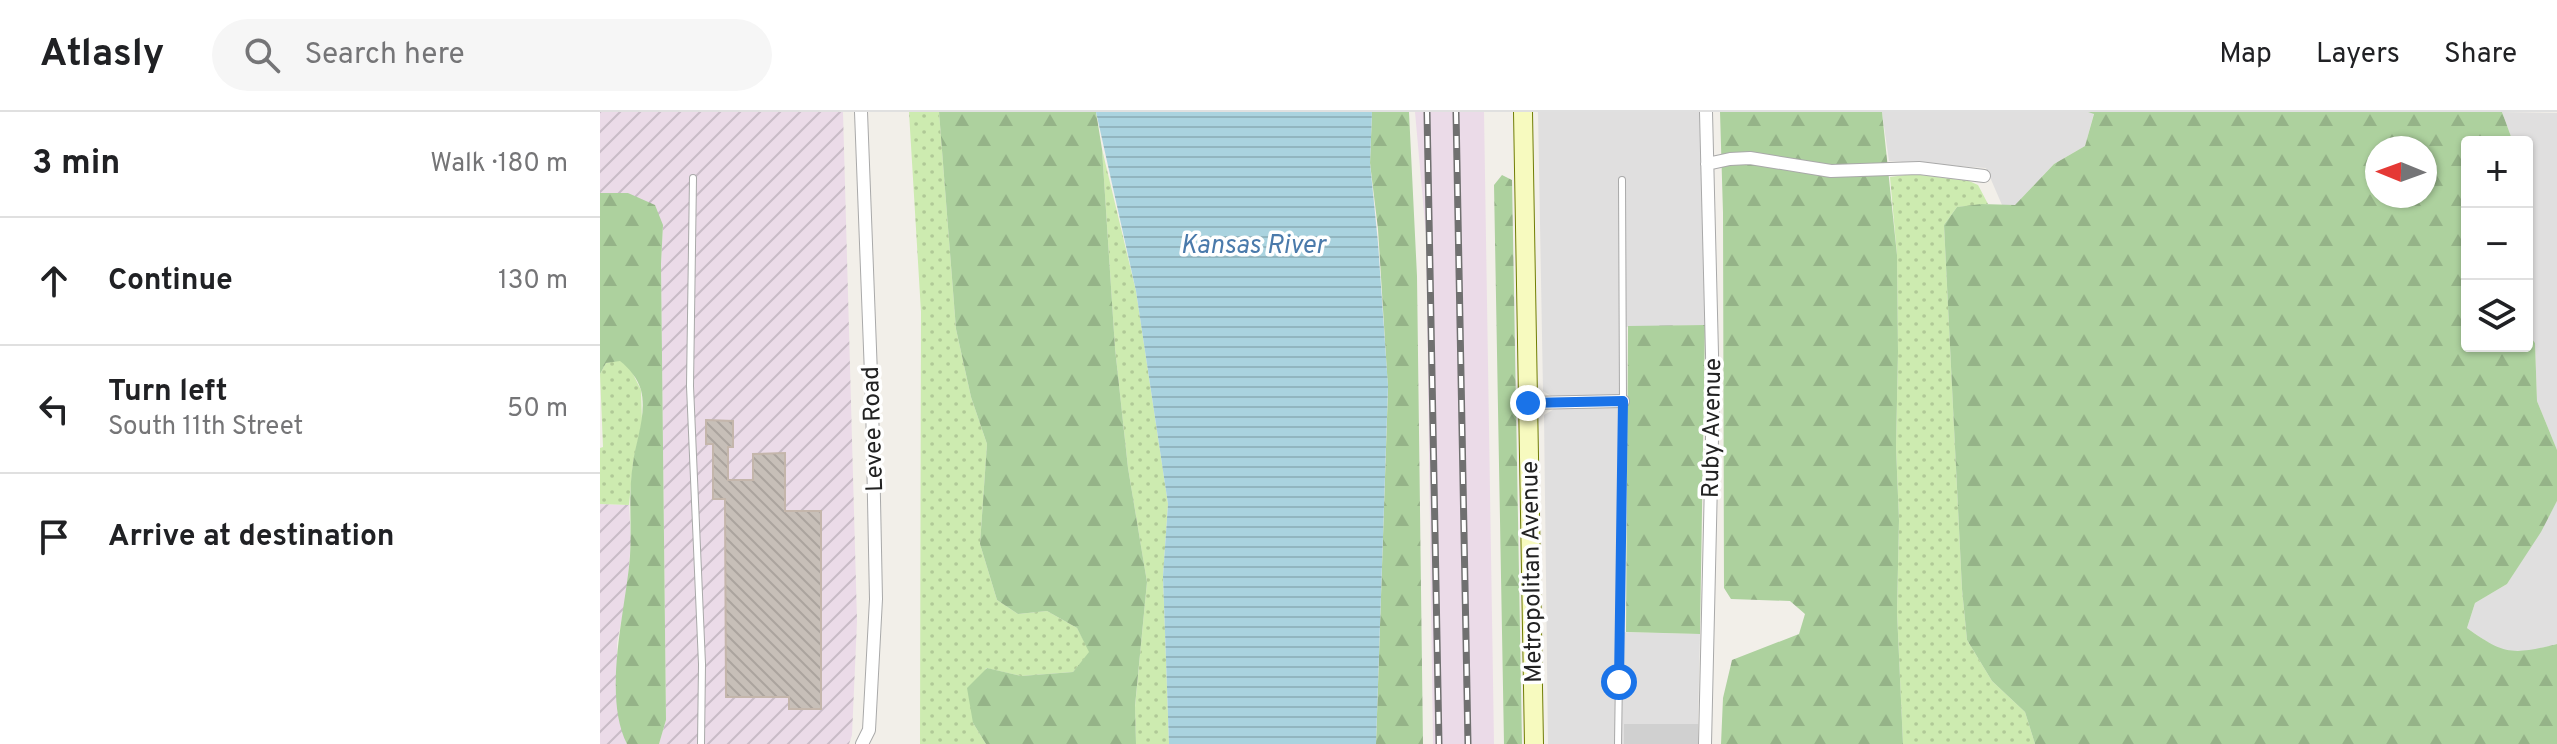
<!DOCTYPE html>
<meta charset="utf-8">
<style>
:root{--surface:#fff;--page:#f6f6f6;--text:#202124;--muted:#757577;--line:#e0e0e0}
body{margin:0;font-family:Overpass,sans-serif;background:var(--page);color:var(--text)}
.controls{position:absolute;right:24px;top:24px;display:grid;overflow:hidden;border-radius:8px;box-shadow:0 2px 6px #0004}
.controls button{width:72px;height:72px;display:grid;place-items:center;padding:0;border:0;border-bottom:2px solid var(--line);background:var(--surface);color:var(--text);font:40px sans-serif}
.compass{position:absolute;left:1765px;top:24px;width:72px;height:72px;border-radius:50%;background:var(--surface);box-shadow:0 2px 6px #0004;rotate:271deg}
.stop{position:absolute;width:24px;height:24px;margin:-18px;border:6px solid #1a73e8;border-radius:50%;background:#fff}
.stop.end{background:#1a73e8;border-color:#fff;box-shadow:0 2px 8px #0008}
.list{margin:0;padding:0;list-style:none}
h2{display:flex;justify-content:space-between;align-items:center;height:104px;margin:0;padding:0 32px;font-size:34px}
h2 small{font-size:26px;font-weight:400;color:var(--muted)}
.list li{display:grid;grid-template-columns:52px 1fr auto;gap:24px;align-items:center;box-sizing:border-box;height:128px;padding:0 32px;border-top:2px solid var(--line)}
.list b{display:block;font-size:30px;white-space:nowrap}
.list p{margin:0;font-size:26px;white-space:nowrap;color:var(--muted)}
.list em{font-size:26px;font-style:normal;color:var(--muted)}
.icon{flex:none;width:44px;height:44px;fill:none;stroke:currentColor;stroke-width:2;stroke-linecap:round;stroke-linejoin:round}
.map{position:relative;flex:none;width:1957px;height:632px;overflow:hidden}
header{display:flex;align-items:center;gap:48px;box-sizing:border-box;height:112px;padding:0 40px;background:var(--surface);border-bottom:2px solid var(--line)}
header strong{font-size:38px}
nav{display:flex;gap:44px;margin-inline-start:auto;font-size:28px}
.search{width:560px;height:72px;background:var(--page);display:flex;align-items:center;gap:20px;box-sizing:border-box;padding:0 28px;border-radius:44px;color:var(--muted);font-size:30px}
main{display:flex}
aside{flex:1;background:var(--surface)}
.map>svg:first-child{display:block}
.residential{fill:#e0dfdf}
.industrial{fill:url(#industrial-furrows)}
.religious{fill:#d0d0d0}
.railway{fill:#ebdbe8}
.grass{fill:url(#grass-dots)}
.forest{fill:url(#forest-firs);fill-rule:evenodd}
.water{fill:url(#water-rules)}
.building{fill:url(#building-back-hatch);stroke:#c4b6ab;stroke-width:2}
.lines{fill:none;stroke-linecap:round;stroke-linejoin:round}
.lane-casing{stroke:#a9a9a9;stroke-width:8}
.street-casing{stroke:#a9a9a9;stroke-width:14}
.secondary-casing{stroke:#707d05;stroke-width:20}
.lane{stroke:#fff;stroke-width:6}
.street{stroke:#fff;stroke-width:12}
.secondary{stroke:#f7fabf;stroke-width:18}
.rail-casing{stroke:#707070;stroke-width:7}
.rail{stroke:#fff;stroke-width:4;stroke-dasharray:12;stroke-linecap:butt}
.route{stroke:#1a73e8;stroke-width:10}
.labels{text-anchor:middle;stroke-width:7;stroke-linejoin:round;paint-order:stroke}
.street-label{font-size:24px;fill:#222;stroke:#fff}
.water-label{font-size:26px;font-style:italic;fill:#4a7aab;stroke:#fff}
</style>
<header>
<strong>Atlasly</strong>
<div class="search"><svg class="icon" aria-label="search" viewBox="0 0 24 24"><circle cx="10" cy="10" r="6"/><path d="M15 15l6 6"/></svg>Search here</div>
<nav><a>Map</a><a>Layers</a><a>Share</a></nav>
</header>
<main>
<aside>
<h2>3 min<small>Walk · 180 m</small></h2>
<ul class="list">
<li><svg class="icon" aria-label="ahead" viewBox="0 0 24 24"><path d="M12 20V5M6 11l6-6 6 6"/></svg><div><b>Continue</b></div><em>130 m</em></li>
<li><svg class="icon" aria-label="left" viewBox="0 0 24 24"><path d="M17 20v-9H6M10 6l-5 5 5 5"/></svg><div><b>Turn left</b><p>South 11th Street</p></div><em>50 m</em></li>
<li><svg class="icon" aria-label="arrive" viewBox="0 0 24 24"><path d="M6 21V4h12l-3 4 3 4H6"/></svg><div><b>Arrive at destination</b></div></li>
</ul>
</aside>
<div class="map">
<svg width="1957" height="632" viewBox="0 0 1957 632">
<defs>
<pattern id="industrial-furrows" width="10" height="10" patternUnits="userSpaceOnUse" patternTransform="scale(2)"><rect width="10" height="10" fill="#ebdbe8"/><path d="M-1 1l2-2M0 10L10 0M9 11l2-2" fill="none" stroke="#c9bcc7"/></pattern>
<pattern id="grass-dots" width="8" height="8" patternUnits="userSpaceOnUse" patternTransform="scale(2)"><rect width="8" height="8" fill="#cdebb0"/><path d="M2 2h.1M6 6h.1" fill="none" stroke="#b0c997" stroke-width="1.8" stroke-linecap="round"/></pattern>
<pattern id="forest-firs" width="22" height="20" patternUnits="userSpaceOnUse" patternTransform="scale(2)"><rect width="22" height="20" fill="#add19e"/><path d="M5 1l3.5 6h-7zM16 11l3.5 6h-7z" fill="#95b388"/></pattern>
<pattern id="water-rules" width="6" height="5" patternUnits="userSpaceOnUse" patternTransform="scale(2)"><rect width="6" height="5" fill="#aad3df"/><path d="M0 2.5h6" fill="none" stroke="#92b5bf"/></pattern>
<pattern id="building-back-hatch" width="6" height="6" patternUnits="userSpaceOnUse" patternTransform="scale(2)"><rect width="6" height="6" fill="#c7bfb8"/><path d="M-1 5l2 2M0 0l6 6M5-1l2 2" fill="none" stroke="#aba49e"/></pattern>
</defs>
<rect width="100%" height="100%" fill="#f2efe9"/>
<path class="residential" d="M938,0H1101L1105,213L1019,215V285L954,286L943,279Z
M1282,0H1488L1494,1L1485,34L1454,52L1414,94L1402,93L1386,56L1289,49Z
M1902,0L1957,1V338L1937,289L1935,231L1927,220V30H1913Z
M1019,294L1017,520L1100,522L1098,612H1025L1024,632H948L944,303L956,296Z
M1957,389V532L1923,541L1897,537L1867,516L1875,491L1907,472L1940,420Z"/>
<path class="industrial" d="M0,0H243L257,509L252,623L249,632H59L66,608L61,152L63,113L28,81H0Z
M0,392L29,393L31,428L27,480L17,531L18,593L27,632H0Z"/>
<path class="religious" d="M1024,612H1098V632H1024Z"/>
<path class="railway" d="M815,0H884L894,632H833L826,123Z"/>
<path class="grass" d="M309,0H339L356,217L371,285L387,332L380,432L397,488L418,502L447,499L477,516L490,540L473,560L421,564L386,556L373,611L386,632H320L321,200Z
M502,37L536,179L568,392L563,464L569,632H536L535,595L547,470L528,356L515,236Z
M1313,62L1369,69L1378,73L1388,92L1357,95L1344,113L1362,477L1367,528L1392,569L1425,600L1435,632H1303L1297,500L1299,408L1296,335L1298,240L1297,143L1290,65Z
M20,248L31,258L41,278L42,310L33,351L29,393L0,392V336L3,335L0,262L6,251Z"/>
<path class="forest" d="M339,0H496L502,37L515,236L528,356L547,470L535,594L536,632H386L373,611L367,576L387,556L421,564L473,560L489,540L477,516L447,499L418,502L397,488L380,432L387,332L371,285L356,217Z
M772,0H809L817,164L823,632H776L788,277L778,117L770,51Z
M1120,0H1282L1297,143L1298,240L1296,335L1299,408L1297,500L1303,632H1121L1123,586L1132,548L1199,522L1205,502L1190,489L1131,487L1124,476L1123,101Z
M1488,0H1902L1913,30H1867V234H1927V220L1935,231L1937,289L1957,338V389L1941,420L1907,472L1875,491L1867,516C1904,543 1913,543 1957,532V632H1435L1425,600L1392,569L1367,528L1362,477L1344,113L1357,95L1381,92L1415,93L1454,52L1485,34L1494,2ZM1777,36H1825V84H1777Z
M902,63L912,68L922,632H904L894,73Z
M0,81H28L55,93L63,113L61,152L66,608L59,632H27C2,583 26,497 30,444C32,413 28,382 33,351C36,328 47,302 41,278C38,267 29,256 20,249L6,251L0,262Z
M1105,213L1100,522L1026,520L1028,214Z"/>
<path class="water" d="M496,0H772L770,51L778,131L788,274L776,632H569L563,464L568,392L536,179Z"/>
<path class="building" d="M106,308L133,309V335H128V368H153V342L185,341V399H221V597H189V585H126L125,387H113V332H106Z"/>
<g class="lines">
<g class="lane-casing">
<path id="lane" d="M93,66L90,274L102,552L101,632
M1018,632L1023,289L1022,68"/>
</g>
<g class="street-casing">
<path id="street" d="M261,0L272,289L276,487L269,618L262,632
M1107,52L1130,47L1150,46L1231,59L1319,56L1384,64
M928,291L1023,289
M1105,632L1113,282L1106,0"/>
</g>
<g class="secondary-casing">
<path id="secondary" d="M923,0L934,632"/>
</g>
<use href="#lane" class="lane"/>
<use href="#street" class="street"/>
<use href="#secondary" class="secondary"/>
<g class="rail-casing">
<path id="rail" d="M827,0L839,632
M856,0L868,632"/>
</g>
<use href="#rail" class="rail"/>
</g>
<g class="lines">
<path class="route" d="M928,291L1023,289L1019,570"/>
</g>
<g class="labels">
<g class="street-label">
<text transform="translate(1111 316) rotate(-89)" y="8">Ruby Avenue</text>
<text transform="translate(272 317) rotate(-92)" y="8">Levee Road</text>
<text transform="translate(931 460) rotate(-91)" y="8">Metropolitan Avenue</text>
</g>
<g class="water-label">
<text x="653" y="141">Kansas River</text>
</g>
</g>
</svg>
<div class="controls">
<button>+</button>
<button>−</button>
<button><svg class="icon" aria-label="layers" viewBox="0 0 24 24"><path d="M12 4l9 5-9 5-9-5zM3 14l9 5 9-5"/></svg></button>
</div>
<svg class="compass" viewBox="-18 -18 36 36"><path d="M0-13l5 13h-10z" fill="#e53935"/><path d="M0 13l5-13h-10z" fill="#757577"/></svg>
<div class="stop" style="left:1019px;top:570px"></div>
<div class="stop end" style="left:928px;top:291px"></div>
</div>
</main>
